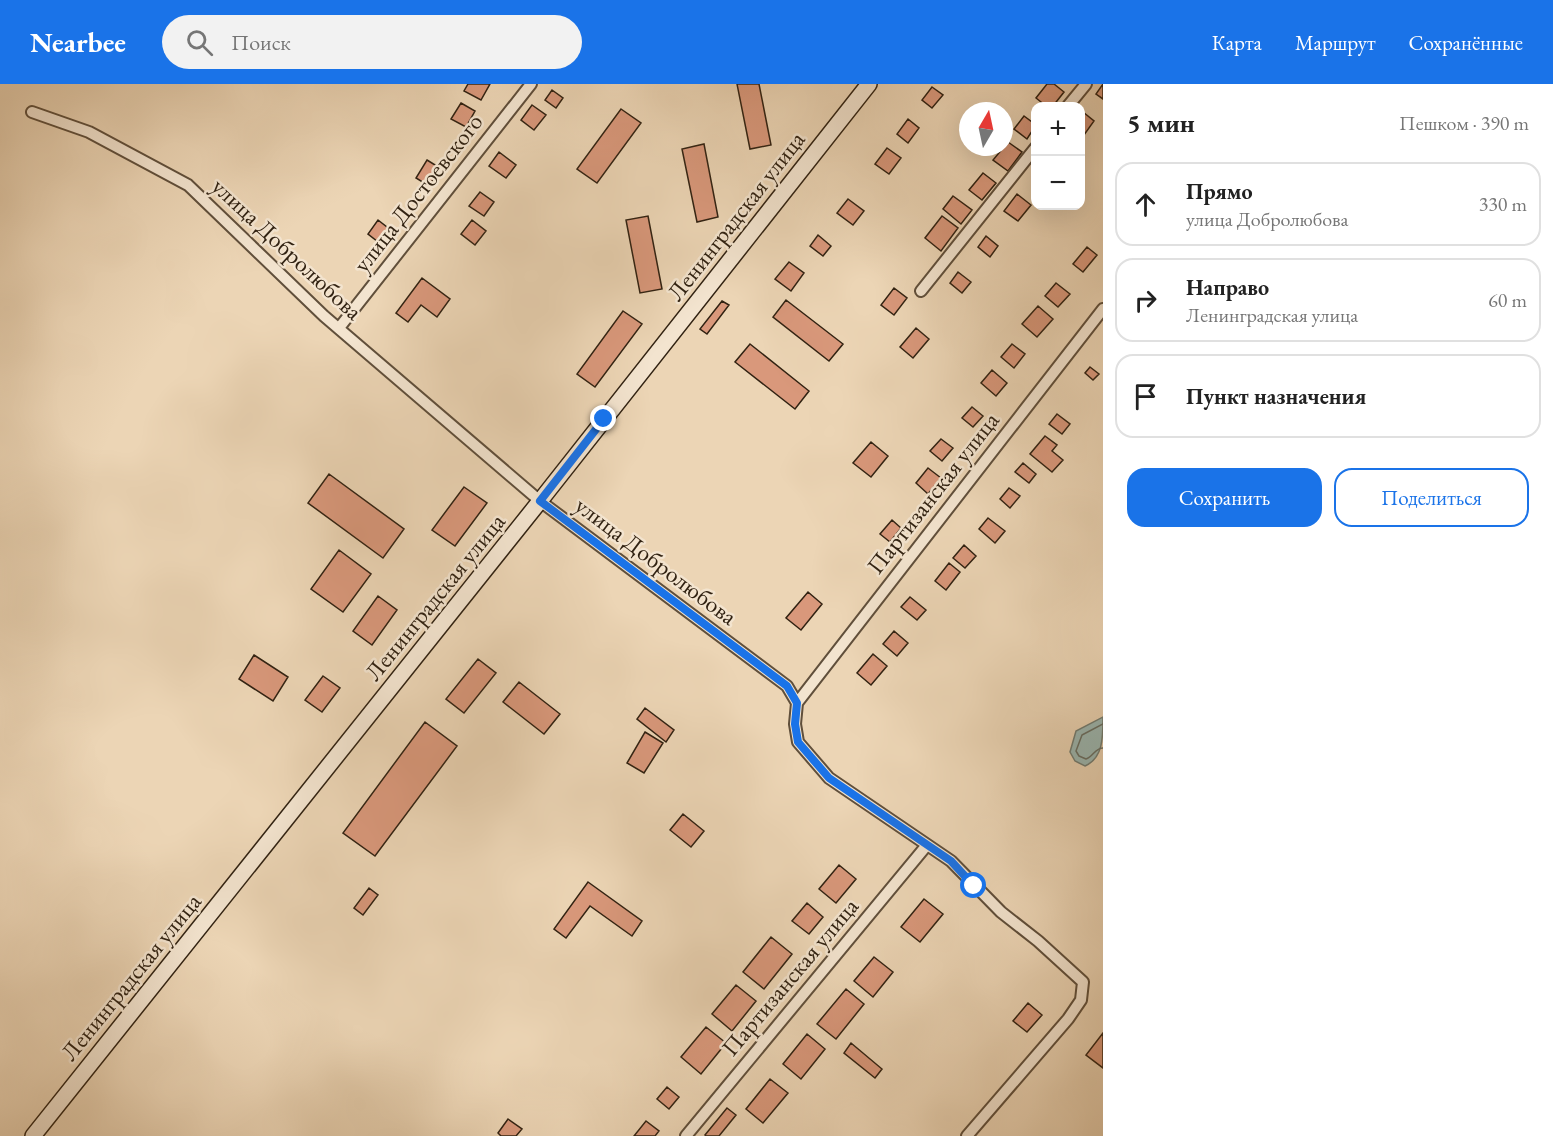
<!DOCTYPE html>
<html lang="ru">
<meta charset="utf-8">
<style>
:root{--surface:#fff;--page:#f2f2f2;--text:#222;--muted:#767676;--line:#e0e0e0;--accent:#1a73e8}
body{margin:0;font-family:"EB Garamond",serif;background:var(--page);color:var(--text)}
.controls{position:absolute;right:18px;top:18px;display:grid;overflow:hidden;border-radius:12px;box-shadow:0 6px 24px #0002}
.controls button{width:54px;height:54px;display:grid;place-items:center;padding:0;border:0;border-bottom:2px solid var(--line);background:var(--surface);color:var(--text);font:30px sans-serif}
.compass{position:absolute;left:959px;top:18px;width:54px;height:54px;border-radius:50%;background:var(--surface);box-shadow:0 6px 24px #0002;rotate:9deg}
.stop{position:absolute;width:18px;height:18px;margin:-14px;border:4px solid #1a73e8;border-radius:50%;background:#fff}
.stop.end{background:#1a73e8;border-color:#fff;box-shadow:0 2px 6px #0008}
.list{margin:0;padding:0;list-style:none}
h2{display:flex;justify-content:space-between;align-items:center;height:78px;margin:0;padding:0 24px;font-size:26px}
h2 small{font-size:20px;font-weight:400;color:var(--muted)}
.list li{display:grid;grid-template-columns:39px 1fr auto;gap:18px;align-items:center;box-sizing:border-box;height:84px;margin:0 12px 12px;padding:0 12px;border:2px solid var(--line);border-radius:18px}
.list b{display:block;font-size:22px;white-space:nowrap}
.list p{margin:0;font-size:20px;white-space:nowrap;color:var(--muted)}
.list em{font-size:20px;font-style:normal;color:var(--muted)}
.actions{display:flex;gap:12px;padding:18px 24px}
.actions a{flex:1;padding:14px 0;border:2px solid var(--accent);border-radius:18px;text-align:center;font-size:21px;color:var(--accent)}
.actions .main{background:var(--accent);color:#fff}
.icon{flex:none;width:33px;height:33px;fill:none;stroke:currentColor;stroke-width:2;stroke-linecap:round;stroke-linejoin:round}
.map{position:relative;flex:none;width:1103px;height:1052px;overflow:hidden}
header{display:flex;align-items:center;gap:36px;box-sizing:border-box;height:84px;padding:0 30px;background:var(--accent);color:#fff}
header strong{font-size:28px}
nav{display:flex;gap:33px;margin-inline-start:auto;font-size:21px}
.search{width:420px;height:54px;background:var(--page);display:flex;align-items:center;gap:15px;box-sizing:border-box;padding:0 21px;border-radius:33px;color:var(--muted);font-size:22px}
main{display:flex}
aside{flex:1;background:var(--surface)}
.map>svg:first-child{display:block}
.water{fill:#9ab8b4;stroke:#707c73;stroke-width:1.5}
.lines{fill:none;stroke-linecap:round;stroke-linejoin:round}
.shore{stroke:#666d63;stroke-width:1.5}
.building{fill:#d9987b;stroke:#312212;stroke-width:1.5}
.street-casing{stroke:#604f3b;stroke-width:14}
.secondary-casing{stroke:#312212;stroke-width:18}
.street{stroke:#f3e4cf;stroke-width:10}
.secondary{stroke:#f3e4cf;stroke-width:15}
.route{stroke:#1a73e8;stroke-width:8}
.labels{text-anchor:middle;stroke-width:5;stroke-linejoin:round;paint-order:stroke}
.street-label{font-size:24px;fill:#312212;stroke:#f3e4cf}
</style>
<header>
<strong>Nearbee</strong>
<div class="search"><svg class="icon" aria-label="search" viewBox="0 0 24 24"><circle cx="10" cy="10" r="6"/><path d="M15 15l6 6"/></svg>Поиск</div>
<nav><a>Карта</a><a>Маршрут</a><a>Сохранённые</a></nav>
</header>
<main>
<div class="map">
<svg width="1103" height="1052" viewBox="0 0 1103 1052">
<rect width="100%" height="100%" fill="#ecd5b5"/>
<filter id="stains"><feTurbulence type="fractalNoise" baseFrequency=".00333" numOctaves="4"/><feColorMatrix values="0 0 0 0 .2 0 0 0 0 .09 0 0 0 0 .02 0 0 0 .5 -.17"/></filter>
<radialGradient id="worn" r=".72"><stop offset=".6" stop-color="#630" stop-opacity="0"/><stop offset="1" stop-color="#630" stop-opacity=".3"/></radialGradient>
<path class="water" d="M1103,633C1103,654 1103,674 1085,682L1075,677L1070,668L1076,647Z"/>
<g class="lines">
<path class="shore" d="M1103,640L1082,651L1076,667L1079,672L1086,675C1093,673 1095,664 1103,664"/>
</g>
<path class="building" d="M468,0H490L481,16L464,7Z
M737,0H759L771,61L750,65Z
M1047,0H1054L1064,8L1053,22H1046L1036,14Z
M1103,0V15L1096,10Z
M932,3L943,11L932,24L922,16Z
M552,6L563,14L556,24L545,16Z
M461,19L475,27L466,43L451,35Z
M532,21L546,31L534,46L521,36Z
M621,25L641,39L597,99L577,85Z
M1083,28L1094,37L1084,51L1080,48V31Z
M1024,32L1036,41L1027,55L1014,45Z
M908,35L919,44L908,59L897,50Z
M1008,58L1022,68L1008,87L993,76Z
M704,60L718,133L697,138L682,65Z
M887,64L901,74L889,90L875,80Z
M499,68L516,81L506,94L489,82Z
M427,76L440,84L429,102L416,94Z
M983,89L996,99L982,116L969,106Z
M480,108L494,118L484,132L469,122Z
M1017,110L1031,121L1018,137L1004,127Z
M953,112L972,126L961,140L943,125Z
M848,115L864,127L853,141L837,129Z
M648,132L662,205L640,209L626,136Z
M942,132L958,144L941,167L925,154Z
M378,136L392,147L382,161L368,150Z
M472,136L486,147L475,161L461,150Z
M818,151L831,162L823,172L810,162Z
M986,152L998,162L990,173L978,163Z
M1087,163L1097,171L1083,188L1073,180Z
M789,178L804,189L791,207L775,195Z
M958,188L971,198L962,209L950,199Z
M422,194L450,215L437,233L421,221L408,238L396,229Z
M1056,199L1070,210L1058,223L1045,212Z
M894,204L907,214L894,231L881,221Z
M786,216L843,260L829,277L773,233Z
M722,217L729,221L707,250L700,245Z
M1038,222L1053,235L1037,253L1022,240Z
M623,227L642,240L595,303L577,290Z
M916,244L929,255L913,274L900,263Z
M750,260L809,307L795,325L735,278Z
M1012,260L1025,270L1014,284L1001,273Z
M1090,283L1099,290L1093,296L1085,289Z
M992,286L1007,299L996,312L981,299Z
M972,323L983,332L973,343L962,334Z
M1057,330L1070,340L1062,350L1049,340Z
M1045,352L1057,361L1052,367L1063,376L1052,388L1030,370Z
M941,355L953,364L942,377L930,367Z
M871,358L888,372L871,393L853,379Z
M1023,379L1036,390L1029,399L1015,388Z
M928,384L941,394L928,410L916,399Z
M329,390L404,445L383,474L308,419Z
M464,403L487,419L455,462L432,446Z
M1009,404L1020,412L1010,424L1000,415Z
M988,434L1005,447L995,459L979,445Z
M892,436L901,444L890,458L880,450Z
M964,461L976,472L965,484L953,474Z
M339,466L371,490L343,528L311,505Z
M949,479L960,488L946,506L935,497Z
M808,508L822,520L801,546L786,534Z
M378,512L397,526L372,561L353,547Z
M910,513L926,526L917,536L901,523Z
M894,547L908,559L897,572L883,560Z
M873,570L887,582L871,601L857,589Z
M254,571L288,593L273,617L239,595Z
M478,575L496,589L464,629L446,615Z
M323,592L340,604L322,628L305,616Z
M519,598L560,630L544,650L503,618Z
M645,624L674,646L666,658L637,635Z
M425,638L457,662L375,772L343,749Z
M645,648L663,659L644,689L627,679Z
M683,730L704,747L691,763L670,746Z
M839,781L856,795L836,819L819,805Z
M588,798L642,837L632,852L590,822L566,854L554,845Z
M369,804L378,811L363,831L354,824Z
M924,815L943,830L920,858L901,843Z
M807,819L823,833L809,850L792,837Z
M771,853L792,870L764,905L743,888Z
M874,873L893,888L873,913L854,897Z
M736,901L756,917L732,947L712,930Z
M846,905L864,920L836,955L817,940Z
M1028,919L1042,931L1027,948L1013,937Z
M706,943L726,959L701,990L681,973Z
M1103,949V984L1086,971Z
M807,950L825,965L801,995L783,980Z
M851,959L882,985L875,994L844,969Z
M770,995L788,1009L763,1039L746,1025Z
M667,1003L679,1013L669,1025L657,1015Z
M727,1024L736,1031L719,1052H706L705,1051Z
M508,1035L522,1045L516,1052H501L498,1049Z
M646,1037L659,1047L655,1052H634Z"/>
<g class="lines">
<g class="street-casing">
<path id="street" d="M1068,22L1086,0
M32,28L89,48L188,101L324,232L540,417L787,602L797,619L795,640L798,658L829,694L951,777L1001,828L1038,857L1083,898L1081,916L1068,935L967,1052
M921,207L1036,63
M339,244L531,0
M797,619L1103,225
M686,1052L927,761"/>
</g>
<g class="secondary-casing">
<path id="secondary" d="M33,1052L540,417L869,0"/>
</g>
<use href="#street" class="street"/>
<use href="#secondary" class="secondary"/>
</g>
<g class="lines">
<path class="route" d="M604,335L540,417L787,602L797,619L795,640L798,658L829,694L951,777L974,802"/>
</g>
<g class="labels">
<g class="street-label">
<text transform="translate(418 109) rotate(-52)" y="8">улица Достоевского</text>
<text transform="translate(736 132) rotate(-52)" y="8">Ленинградская улица</text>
<text transform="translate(287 165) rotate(43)" y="8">улица Добролюбова</text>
<text transform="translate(933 409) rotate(-52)" y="8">Партизанская улица</text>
<text transform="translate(656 477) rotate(37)" y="8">улица Добролюбова</text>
<text transform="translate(435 513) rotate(-51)" y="8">Ленинградская улица</text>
<text transform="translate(131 893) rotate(-51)" y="8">Ленинградская улица</text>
<text transform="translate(790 893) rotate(-50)" y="8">Партизанская улица</text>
</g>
</g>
<rect width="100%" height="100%" filter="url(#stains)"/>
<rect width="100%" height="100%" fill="url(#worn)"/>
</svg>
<div class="controls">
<button>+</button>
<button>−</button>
</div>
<svg class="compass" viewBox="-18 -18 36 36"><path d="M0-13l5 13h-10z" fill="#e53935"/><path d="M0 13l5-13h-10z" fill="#767676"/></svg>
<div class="stop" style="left:974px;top:802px"></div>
<div class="stop end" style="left:604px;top:335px"></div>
</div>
<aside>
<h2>5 мин<small>Пешком · 390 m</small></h2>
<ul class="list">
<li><svg class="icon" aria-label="ahead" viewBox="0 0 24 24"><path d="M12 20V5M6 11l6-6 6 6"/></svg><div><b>Прямо</b><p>улица Добролюбова</p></div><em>330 m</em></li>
<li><svg class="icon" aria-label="right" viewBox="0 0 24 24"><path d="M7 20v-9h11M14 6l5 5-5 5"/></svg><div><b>Направо</b><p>Ленинградская улица</p></div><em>60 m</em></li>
<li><svg class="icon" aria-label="arrive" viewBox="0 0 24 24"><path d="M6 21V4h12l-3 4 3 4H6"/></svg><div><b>Пункт назначения</b></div></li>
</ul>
<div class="actions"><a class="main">Сохранить</a><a>Поделиться</a></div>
</aside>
</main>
